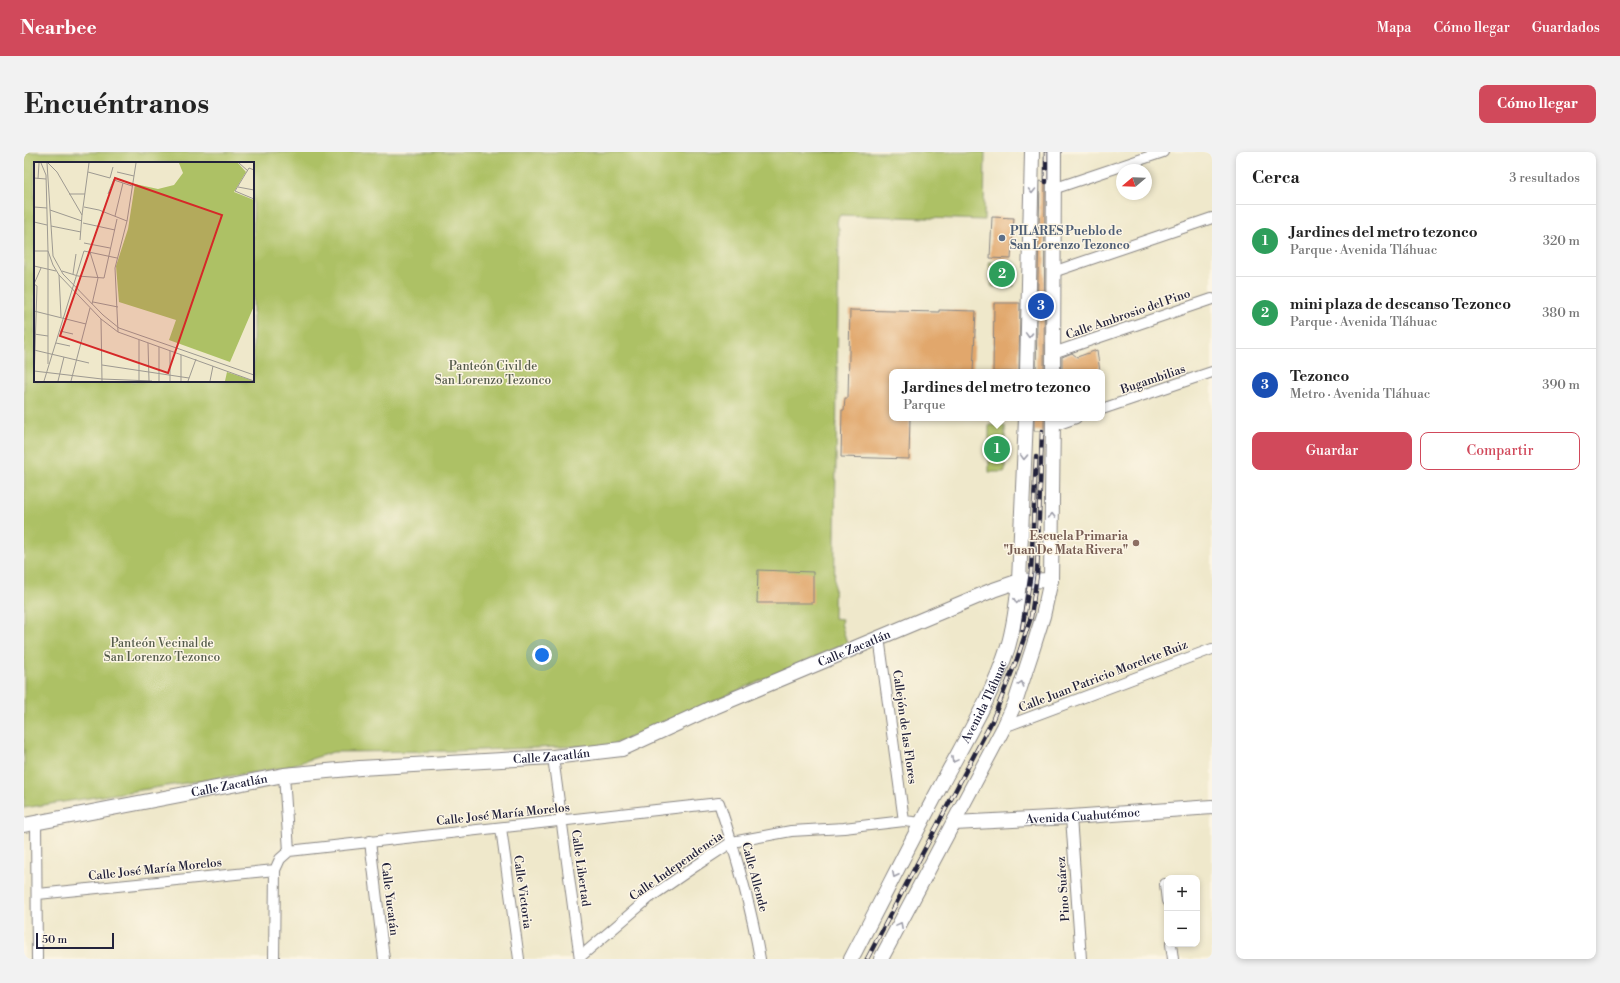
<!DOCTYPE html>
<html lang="es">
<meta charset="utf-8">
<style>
:root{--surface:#fff;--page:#f2f2f2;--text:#222;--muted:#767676;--line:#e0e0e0;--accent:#d1495b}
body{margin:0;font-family:"Libre Bodoni",serif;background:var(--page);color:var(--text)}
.controls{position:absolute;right:12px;bottom:12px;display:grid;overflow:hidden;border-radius:8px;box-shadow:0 2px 6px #0003}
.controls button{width:36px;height:36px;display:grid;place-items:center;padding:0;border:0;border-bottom:1px solid var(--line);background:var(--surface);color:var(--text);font:20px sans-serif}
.compass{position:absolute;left:1092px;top:12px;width:36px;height:36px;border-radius:50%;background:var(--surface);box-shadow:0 2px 6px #0003;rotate:251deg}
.scale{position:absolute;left:12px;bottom:10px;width:78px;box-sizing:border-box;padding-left:4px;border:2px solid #22223b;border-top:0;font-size:11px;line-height:14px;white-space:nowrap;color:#22223b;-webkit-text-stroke:3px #fcf5e5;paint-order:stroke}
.you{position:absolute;left:518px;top:503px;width:14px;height:14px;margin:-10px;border:3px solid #fff;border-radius:50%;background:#1a73e8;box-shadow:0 0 0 6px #1a73e833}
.badge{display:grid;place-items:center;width:26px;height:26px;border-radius:50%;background:var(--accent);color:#fff;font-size:13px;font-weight:700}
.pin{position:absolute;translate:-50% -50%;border:2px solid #fff;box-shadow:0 1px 4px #0006}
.popup{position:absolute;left:865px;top:217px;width:216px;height:52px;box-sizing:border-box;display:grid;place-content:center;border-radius:8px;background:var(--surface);filter:drop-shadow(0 1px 3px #0005);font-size:13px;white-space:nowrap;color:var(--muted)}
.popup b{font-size:15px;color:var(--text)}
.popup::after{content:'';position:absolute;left:50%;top:100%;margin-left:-8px;border:8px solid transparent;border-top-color:var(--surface)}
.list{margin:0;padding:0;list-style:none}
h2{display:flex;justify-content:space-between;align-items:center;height:52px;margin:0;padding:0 16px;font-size:17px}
h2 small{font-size:13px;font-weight:400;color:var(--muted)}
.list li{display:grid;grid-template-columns:26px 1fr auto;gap:12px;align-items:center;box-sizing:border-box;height:72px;padding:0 16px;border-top:1px solid var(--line)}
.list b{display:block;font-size:15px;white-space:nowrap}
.list p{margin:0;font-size:13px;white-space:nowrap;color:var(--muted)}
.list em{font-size:13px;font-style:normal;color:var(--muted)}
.actions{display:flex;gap:8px;padding:12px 16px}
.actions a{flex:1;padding:9px 0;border:1px solid var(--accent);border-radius:8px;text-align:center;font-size:14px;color:var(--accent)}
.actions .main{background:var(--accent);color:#fff}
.map{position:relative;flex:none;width:1188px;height:807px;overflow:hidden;border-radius:8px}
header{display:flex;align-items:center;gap:24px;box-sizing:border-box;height:56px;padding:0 20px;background:var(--accent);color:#fff}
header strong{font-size:19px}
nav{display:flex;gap:22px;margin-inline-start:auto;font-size:14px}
.intro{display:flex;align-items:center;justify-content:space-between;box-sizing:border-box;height:96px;padding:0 24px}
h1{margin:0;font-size:28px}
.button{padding:10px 18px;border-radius:8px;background:var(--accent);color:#fff;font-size:14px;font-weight:700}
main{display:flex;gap:24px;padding:0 24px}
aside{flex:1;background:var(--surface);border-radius:8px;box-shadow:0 2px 6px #0003}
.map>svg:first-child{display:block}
.green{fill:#adc165;stroke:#687250;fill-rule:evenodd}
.building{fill:#e1a76c}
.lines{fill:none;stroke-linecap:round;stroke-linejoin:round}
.street-casing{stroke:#888583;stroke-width:12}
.secondary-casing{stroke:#888583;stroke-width:16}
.street{stroke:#fff;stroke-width:10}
.secondary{stroke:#fff;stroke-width:14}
.rail-casing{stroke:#22223b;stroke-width:4.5}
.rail{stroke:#fcf5e5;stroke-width:3;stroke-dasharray:9;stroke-linecap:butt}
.oneway{stroke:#9c9ca7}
.service-dot{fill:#5c6f8a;stroke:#fcf5e5;stroke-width:1.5}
.education-dot{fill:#8d6e63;stroke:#fcf5e5;stroke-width:1.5}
.labels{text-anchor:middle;stroke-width:3;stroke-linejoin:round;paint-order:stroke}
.service-label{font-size:12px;font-weight:bold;fill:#4e5e75;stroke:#fcf5e5;text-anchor:start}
.street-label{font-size:12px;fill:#22223b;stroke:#fcf5e5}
.park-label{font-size:12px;fill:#535a4a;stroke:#fcf5e5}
.education-label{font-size:12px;font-weight:bold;fill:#785e54;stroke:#fcf5e5;text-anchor:end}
.inset-road{fill:none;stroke:#9d9991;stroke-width:1}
.view{fill:#d62828;fill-opacity:0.15;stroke:#d62828;stroke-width:2}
.inset-edge{fill:none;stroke:#22223b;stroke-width:2}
</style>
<header>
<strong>Nearbee</strong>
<nav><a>Mapa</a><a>Cómo llegar</a><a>Guardados</a></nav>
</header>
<div class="intro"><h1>Encuéntranos</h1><a class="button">Cómo llegar</a></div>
<main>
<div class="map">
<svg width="1188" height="807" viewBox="0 0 1188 807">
<rect width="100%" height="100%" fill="#fcf5e5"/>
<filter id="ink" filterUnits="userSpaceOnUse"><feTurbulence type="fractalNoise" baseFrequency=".025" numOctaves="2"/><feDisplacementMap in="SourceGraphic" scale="8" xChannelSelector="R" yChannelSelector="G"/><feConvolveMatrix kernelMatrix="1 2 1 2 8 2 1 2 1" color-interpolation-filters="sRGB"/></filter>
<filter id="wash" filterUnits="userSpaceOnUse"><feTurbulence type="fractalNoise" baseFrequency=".012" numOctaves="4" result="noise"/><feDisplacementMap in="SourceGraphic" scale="16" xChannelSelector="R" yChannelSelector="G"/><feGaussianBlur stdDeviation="0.9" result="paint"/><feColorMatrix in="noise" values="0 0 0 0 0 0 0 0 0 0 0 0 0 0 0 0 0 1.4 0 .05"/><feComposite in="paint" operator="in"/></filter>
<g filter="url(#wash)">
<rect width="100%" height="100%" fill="#efe8cb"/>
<path class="green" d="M0,0H961L960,68L816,63C813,68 812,72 815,77L810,466L818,467L817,471L823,491L589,593L430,599L309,600L259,616L0,656ZM11,11H229V229H11Z
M965,110H988L990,134L968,135Z
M965,273L981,274V320H965Z"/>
<g id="blocks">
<path class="building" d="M1016,29L1021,30L1020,220H1012Z
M968,65L990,66L987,107L966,106Z
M970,151H996L995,220H969Z
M826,158L915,160V158L952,159L949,220H868V266H886L885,307L817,305L818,258H820L821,246H824Z
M1073,198L1076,220H1038V205L1048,201L1053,205Z
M1010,266H1020V279H1010Z
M734,418L789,420V451H733Z"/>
</g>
</g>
<g filter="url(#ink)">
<use href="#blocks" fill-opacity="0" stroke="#888583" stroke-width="1"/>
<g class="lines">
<g class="street-casing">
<path id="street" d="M1029,37L1139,0
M1029,120L1188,66
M1029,201L1188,147
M1078,257L1188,220
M1029,274L1052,266
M855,485L880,669
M980,575L1188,497
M529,605L556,807
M1047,665L1057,807
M12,671L13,807
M477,676L495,807
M346,689L360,807
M265,699L695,651C712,702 727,754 736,807
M1141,732L1143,749
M14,742L251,718
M1147,792L1149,807
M556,805L625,746L673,713L708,690L767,679L820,676L880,669L898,671
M250,807L251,718L256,707L265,699L260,623"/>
</g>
<g class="secondary-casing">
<g id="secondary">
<path d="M1003,220L1008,0"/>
<path d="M1029,220L1030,0"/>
<path id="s1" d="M930,671L1047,665L1188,655"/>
<path id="s2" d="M0,673L260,623L336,616L529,605L598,597L683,558L969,438L995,429L1027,428"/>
<path id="s3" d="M827,807C857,750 885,693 915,637C939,591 968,545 984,495C990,474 993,451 995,429L1002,266"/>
<path d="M857,807L980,575L991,551L1008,499L1019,464L1027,428L1029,266"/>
</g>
</g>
<use href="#street" class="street"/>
<use href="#secondary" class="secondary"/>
<g class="rail-casing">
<path id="rail" d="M1022,0V30
M998,478L1007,421L1012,305
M843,807L968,569L993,507L1007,465L1013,422L1018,279"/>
</g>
<use href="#rail" class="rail"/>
</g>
<defs><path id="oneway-chevron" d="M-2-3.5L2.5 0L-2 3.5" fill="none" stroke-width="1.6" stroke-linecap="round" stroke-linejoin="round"/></defs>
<g class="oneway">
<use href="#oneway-chevron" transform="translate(1008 39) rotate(91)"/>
<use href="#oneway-chevron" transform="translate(1005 183) rotate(92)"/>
<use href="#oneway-chevron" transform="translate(1000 305) rotate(92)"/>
<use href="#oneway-chevron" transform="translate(1028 364) rotate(-89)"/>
<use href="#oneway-chevron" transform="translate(993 449) rotate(99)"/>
<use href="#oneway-chevron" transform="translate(997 532) rotate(-72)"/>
<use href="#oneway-chevron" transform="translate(930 608) rotate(118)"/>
<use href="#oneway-chevron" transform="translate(871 723) rotate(117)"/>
<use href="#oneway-chevron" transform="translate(876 773) rotate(-62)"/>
</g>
</g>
<circle class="service-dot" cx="978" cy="86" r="4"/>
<circle class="education-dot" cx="1112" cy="391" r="4"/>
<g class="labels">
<g class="service-label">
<text x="986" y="83">PILARES Pueblo de<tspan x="986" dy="14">San Lorenzo Tezonco</tspan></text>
</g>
<g class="street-label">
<text transform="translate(1104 162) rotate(-19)" y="4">Calle Ambrosio del Pino</text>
<text transform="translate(1129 227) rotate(-19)" y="4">Bugambilias</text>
<text dy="4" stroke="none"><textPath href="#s2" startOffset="857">Calle Zacatlán</textPath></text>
<text transform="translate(1079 524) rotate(-21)" y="4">Calle Juan Patricio Morelete Ruiz</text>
<text dy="4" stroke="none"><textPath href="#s3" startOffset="290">Avenida Tláhuac</textPath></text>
<text transform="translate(881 575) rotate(82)" y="4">Callejón de las Flores</text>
<text dy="4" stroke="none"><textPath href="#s2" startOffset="533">Calle Zacatlán</textPath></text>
<text dy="4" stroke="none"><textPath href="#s2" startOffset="209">Calle Zacatlán</textPath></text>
<text transform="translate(479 662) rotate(-6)" y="4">Calle José María Morelos</text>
<text dy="4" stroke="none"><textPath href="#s1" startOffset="129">Avenida Cuahutémoc</textPath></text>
<text transform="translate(652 714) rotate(-35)" y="4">Calle Independencia</text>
<text transform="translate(557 716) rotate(82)" y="4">Calle Libertad</text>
<text transform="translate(131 717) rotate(-6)" y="4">Calle José María Morelos</text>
<text transform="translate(731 725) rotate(75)" y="4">Calle Allende</text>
<text transform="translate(1039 737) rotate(-94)" y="4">Pino Suárez</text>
<text transform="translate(499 740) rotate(82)" y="4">Calle Victoria</text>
<text transform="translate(366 747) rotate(83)" y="4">Calle Yucatán</text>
</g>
<g class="park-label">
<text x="469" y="218">Panteón Civil de<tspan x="469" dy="14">San Lorenzo Tezonco</tspan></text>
<text x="138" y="495">Panteón Vecinal de<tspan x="138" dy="14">San Lorenzo Tezonco</tspan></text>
</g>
<g class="education-label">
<text x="1104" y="388">Escuela Primaria<tspan x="1104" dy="14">"Juan De Mata Rivera"</tspan></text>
</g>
</g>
<g transform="translate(10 10)">
<rect width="220" height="220" fill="#efe8cb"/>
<path d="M145,1H204L212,10L200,30L220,38V144L196,200L135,178L142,158L85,140L82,104L94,67L101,22L124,27L140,23L149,11ZM193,210L220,219H191Z" fill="#adc165"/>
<path class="inset-road" d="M7,1L12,13L14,89L19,103L25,113L67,157L84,170L220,219M13,1L19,94L29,112L69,153L85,166L220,213M14,1L23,10L48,53L46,78M205,1L214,9M220,8L215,6L201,29L220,37M54,10L76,16L79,5M83,10L100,14M0,16L12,17M4,17L5,1M80,18L98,24M204,25L220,28M35,32H51M74,32L80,17M0,45L13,46M50,45L65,48L93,59M16,48L48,59M48,53L55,1M81,54L89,21M0,60L13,63M49,61L81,68M17,64L47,70M50,81L76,86M0,89H14V202M50,89L83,96M56,90L64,116L58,142M0,104L22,109M28,109L44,114L70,116L83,57M39,112L42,92M25,113L27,155M0,122L3,124L0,219M0,122L7,106M59,140L84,145M0,149L52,162M67,157L68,219M26,169L39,172M84,170L81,106L93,59L102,1M0,172L14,174M105,178V219M22,181L36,184M114,181L115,219M125,185V219M0,188L55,201M68,203L155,216M0,209L68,217L118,219M10,219L50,89M24,219L30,195M37,219L56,146M136,219V189M147,219V193M154,219L162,197M176,219L179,204"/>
<path class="view" d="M81,16L188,53L134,211L26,174Z"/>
<rect width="220" height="220" class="inset-edge"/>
</g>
</svg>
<div class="controls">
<button>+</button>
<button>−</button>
</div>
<svg class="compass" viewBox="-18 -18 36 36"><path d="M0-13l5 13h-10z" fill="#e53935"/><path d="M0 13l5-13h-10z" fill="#767676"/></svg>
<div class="scale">50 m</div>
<div class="you"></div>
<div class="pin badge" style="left:973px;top:297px;background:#2e9e5b">1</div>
<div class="popup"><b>Jardines del metro tezonco</b>Parque</div>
<div class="pin badge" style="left:978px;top:122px;background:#2e9e5b">2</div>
<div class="pin badge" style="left:1017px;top:154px;background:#1a4fb4">3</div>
</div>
<aside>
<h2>Cerca<small>3 resultados</small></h2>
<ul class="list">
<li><span class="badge" style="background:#2e9e5b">1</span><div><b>Jardines del metro tezonco</b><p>Parque · Avenida Tláhuac</p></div><em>320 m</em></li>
<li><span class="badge" style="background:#2e9e5b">2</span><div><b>mini plaza de descanso Tezonco</b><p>Parque · Avenida Tláhuac</p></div><em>380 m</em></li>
<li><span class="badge" style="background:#1a4fb4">3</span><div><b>Tezonco</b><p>Metro · Avenida Tláhuac</p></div><em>390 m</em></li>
</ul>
<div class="actions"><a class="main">Guardar</a><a>Compartir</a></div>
</aside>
</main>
